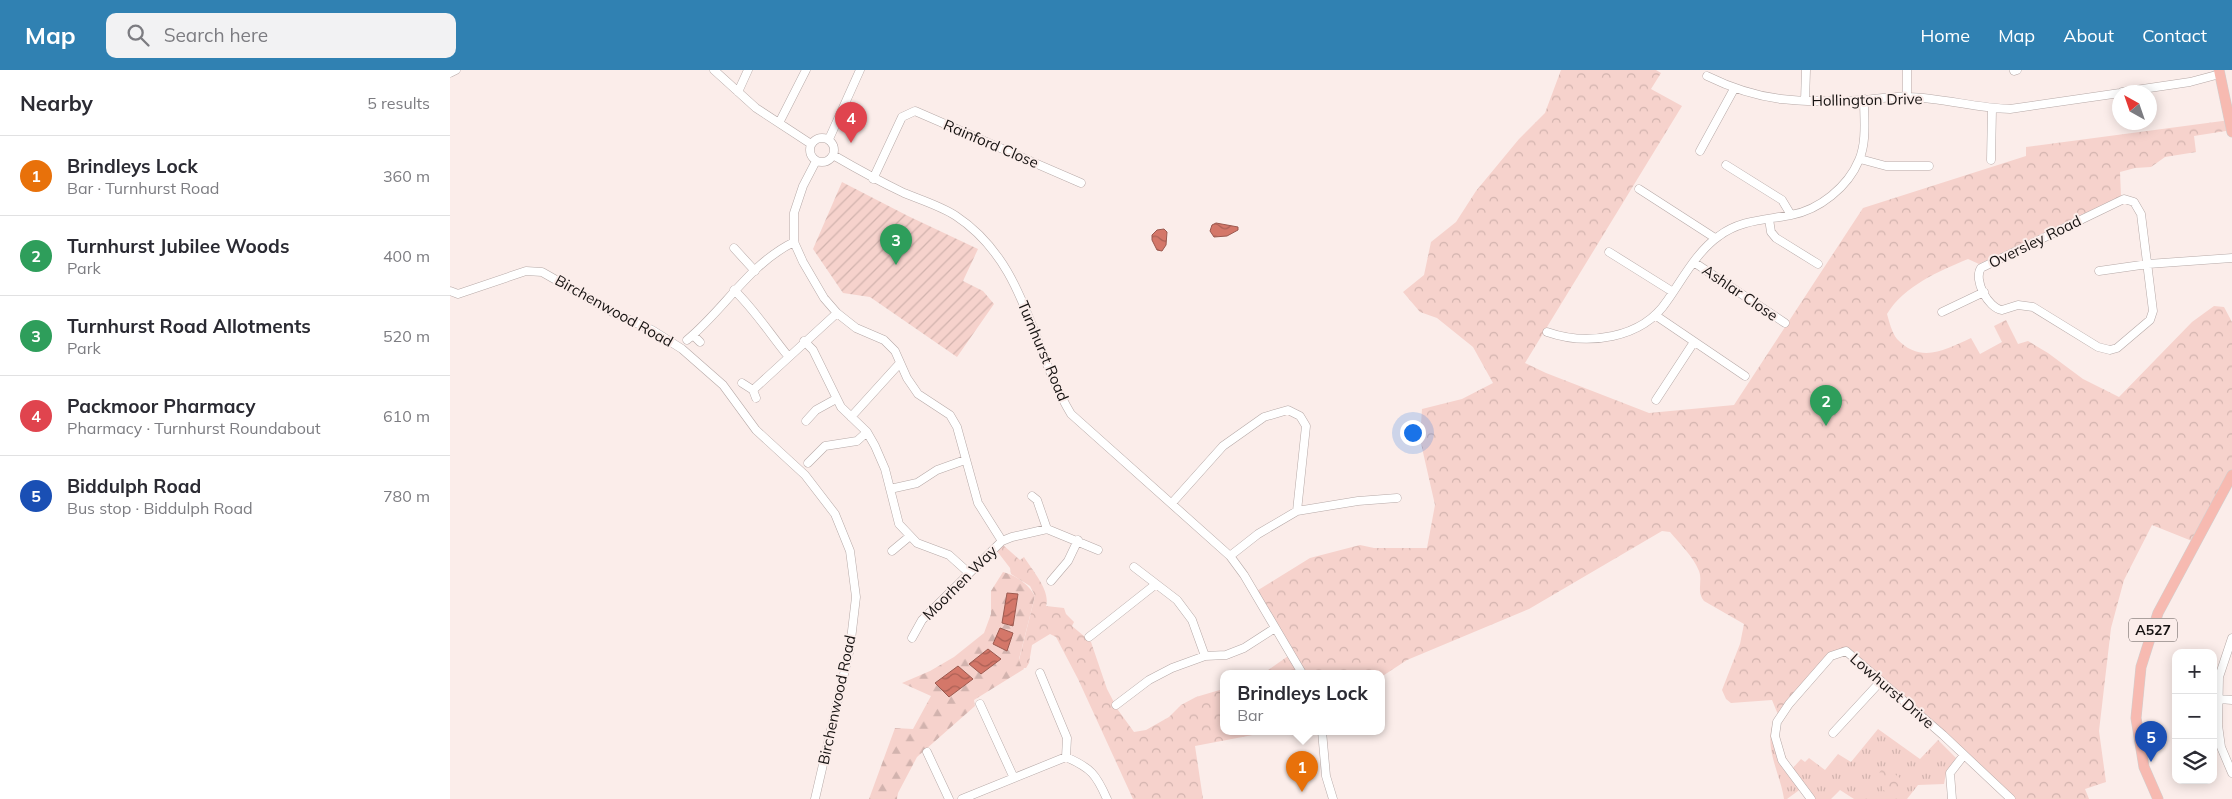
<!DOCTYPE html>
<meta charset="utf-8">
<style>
:root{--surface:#fff;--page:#f2f2f3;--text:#2b2b33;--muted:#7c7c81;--line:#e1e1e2;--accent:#3081b2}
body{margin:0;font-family:Mulish,sans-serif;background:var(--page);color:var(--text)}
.controls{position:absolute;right:15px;bottom:15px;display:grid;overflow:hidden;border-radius:10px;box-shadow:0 2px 12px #0003}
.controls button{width:45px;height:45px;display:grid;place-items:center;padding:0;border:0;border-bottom:1px solid var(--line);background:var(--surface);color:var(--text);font:25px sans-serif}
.compass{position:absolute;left:1662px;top:15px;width:45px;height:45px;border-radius:50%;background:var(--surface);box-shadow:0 2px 12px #0003;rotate:320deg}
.you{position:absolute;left:962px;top:362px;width:18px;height:18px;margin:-12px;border:4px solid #fff;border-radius:50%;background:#1a73e8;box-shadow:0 0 0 8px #1a73e833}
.badge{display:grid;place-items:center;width:32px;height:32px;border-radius:50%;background:var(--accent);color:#fff;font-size:16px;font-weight:700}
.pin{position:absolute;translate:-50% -41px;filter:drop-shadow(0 1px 2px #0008)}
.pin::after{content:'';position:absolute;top:26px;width:18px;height:15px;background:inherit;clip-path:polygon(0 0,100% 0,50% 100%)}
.popup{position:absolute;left:770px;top:600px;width:165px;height:65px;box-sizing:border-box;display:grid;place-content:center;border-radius:10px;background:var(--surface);filter:drop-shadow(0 1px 4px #0005);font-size:16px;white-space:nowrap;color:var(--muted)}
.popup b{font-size:19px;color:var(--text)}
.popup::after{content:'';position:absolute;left:50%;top:100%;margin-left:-10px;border:10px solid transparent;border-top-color:var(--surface)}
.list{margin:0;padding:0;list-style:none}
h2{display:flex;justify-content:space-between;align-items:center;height:65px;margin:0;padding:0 20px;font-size:21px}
h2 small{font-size:16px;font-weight:400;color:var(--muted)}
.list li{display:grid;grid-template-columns:32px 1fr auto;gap:15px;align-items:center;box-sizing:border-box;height:80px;padding:0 20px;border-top:1px solid var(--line)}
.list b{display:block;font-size:19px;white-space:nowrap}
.list p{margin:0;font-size:16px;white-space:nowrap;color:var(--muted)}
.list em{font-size:16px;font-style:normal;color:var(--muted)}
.icon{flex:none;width:28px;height:28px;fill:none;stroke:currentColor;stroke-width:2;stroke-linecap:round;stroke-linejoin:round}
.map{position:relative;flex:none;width:1782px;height:729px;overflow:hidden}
header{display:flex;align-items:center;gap:30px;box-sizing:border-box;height:70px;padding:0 25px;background:var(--accent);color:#fff}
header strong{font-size:24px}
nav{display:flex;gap:28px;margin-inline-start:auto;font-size:18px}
.search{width:350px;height:45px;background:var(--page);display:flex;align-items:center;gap:12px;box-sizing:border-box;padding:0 18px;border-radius:10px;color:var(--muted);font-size:19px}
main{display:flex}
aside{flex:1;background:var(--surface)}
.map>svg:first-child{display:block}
.grass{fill:url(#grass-tufts)}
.forest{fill:url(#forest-firs);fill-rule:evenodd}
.park{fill:url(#park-crowns)}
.garden{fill:url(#garden-furrows)}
.water{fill:url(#water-waves);stroke:#9b594f}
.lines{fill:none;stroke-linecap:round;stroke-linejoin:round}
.minor-casing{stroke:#b6a9a7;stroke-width:9}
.major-casing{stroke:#d1d0d0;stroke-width:11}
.minor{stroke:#fff;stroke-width:8}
.major{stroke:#f7bab1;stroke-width:10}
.labels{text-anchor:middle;stroke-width:4;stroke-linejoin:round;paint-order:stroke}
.shield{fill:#fbedea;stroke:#5b5453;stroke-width:1}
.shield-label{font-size:14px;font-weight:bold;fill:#171312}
.street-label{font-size:15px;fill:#171312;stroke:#fbedea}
</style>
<header>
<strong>Map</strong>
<div class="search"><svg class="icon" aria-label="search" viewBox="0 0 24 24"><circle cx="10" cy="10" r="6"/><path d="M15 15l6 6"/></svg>Search here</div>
<nav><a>Home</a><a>Map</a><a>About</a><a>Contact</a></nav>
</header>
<main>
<aside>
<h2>Nearby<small>5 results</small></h2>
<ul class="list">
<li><span class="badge" style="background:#e8710a">1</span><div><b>Brindleys Lock</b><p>Bar · Turnhurst Road</p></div><em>360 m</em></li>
<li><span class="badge" style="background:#2e9e5b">2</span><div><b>Turnhurst Jubilee Woods</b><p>Park</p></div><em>400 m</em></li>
<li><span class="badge" style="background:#2e9e5b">3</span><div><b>Turnhurst Road Allotments</b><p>Park</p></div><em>520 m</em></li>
<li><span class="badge" style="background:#e0444e">4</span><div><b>Packmoor Pharmacy</b><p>Pharmacy · Turnhurst Roundabout</p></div><em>610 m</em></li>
<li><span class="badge" style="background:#1a4fb4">5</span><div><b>Biddulph Road</b><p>Bus stop · Biddulph Road</p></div><em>780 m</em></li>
</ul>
</aside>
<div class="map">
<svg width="1782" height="729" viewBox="0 0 1782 729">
<defs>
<pattern id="grass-tufts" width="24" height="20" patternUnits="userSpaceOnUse" patternTransform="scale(1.25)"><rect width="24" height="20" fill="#f6d2cc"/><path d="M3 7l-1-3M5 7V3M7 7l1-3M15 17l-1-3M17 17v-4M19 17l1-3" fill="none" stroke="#d2b3ae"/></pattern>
<pattern id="forest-firs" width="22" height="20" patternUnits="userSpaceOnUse" patternTransform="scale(1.25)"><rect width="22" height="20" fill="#f6d2cc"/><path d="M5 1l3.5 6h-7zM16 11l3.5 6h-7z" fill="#d2b3ae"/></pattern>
<pattern id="park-crowns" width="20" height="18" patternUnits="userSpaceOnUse" patternTransform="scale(1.25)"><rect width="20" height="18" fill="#f6d2cc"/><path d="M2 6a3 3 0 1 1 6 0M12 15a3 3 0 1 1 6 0" fill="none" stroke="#d2b3ae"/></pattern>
<pattern id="garden-furrows" width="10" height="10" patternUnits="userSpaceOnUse" patternTransform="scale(1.25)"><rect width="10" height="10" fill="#f6d2cc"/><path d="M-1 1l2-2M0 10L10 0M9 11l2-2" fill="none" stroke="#d2b3ae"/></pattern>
<pattern id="water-waves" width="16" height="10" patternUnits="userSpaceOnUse" patternTransform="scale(1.25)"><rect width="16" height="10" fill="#d47769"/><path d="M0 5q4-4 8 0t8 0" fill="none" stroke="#ab6055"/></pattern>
</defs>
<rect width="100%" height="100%" fill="#fbedea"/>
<path class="grass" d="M1327,645L1329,647L1325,666L1352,718L1337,729H1334C1330,701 1310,673 1327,645Z
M1428,659L1470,689L1488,670L1506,688L1496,703L1494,714L1468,715L1457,729H1404L1390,720L1381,729H1365L1342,699L1351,689L1355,692L1359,688L1375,700L1388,684L1401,692Z"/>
<path class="forest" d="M553,502C567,506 578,514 585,526L569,589L574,599L524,630L525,636L467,687L448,723L447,729H419L445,658L463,659L481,626L452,613L480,601L504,587L534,563L541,544V521ZM557,523L568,525L563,557L552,553Z"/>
<path class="park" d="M1111,0H1206L1211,3L1201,19L1232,36L1075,293L1096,303L1199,343L1284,335L1413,138L1576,86V77L1780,50L1782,60L1744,66L1746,82L1715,87L1701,97L1685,98L1670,102L1671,126L1529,194L1518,189C1489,201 1454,216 1437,244C1439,251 1442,263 1447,269C1471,294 1495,280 1521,268L1530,284L1552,272L1544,256L1556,250L1568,274L1578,271L1598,283L1633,309L1669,327L1742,252L1764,236L1774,237L1782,252V405L1747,473L1702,455L1674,510L1661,558L1649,661L1656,712L1635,719L1639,729H1561L1396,581L1381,586L1329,647L1322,630L1281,633L1276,629L1272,620L1290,574L1294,554L1254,531C1246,522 1253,511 1249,501C1243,486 1230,474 1220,462L1212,461L1079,539L957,590L931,607V603H814L841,584L805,522L860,488L910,475L924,478H977L985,435L970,369L972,339L1012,329L1043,313L1023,277L987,248L970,242L953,222L974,205L981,172L1006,152L1026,121L1069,69L1095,43Z
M553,475L570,490L574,487C582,500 601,521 596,536L614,538L616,544L624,552L622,556L641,572L657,619L668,640L684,662L696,660L719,647L731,635L746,627L773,619V661H811L808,664L745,676L753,729H683L628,609L606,567L600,564L582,575L579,593L576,598H572L569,590L585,526L580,516L561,504L560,498L547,481Z
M1434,696L1450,708V714L1442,726L1432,719L1433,711L1429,703Z"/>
<path class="garden" d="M392,112L458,146L528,179L513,211L533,221L544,234L507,287L420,227L393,223L363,179Z"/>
<path class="water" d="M766,153L788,157V160L777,166L764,167L760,161L762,155Z
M714,159L717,162L716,175L712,181L707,180L702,170V165L707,160Z
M557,523L568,524L563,556L552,553Z
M550,558L563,563L557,581L543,574Z
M538,579L551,589L531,604L519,594Z
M508,596L523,609L499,627L485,613Z"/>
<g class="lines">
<g class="minor-casing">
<path id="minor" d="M264,0L306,38L361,74
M1564,1L1567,0
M0,3L6,0
M1257,6C1314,34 1351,32 1413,30C1428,29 1443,26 1458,27C1493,28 1526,38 1560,39L1670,23
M288,22L298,0
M1672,22L1740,12L1770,4
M1457,27V0
M1355,31L1356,0
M329,53L356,0
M360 80a12 12 0 1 1 24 0a12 12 0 1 1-24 0Z
M379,69L410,0
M1250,81L1284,19
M383,85C407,99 429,111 454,123C471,130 491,136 506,146C577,193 581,278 621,344L780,486L794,505L852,603
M1410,89L1436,96H1479
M1541,90L1542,39
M366,91L353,116L344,143V172L353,192L374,228L387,243L406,258L434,270L445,281L457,308L468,324L500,345L507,357L528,433L552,471
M1276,95L1332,130L1341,145
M423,109L452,47L465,41L631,113
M1189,119L1265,168
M1674,129L1684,132L1691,144L1703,241L1700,250L1667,278L1660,280L1648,277L1583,237L1568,235L1552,240C1538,238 1523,210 1531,198Z
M1319,149L1321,162L1326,168L1368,194
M284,178L305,201
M1159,182L1223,222
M1245,193L1335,253
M1649,201L1698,194L1782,188
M284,220C305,240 320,264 338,286
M0,221L8,224L76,201L92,202L166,244L202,260L232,279L273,315L306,360L355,405L385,444L400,481L406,527L400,578L365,729
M1492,242L1534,222
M1205,245L1295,306
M1097,262C1137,276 1192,269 1217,231C1232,210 1247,181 1269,166C1290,150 1315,150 1341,145C1369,140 1398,117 1409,90C1417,72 1414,48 1414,29
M243,265L250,272
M237,270C275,239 299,194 344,172
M354,271L363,280L391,337L417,362L425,376L435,399L449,454L467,473L499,485L519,503
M292,313L303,320L306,328
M303,320L387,243
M1206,330L1244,272
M401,347L450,293
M356,351L366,340L386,329
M358,393L375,376L407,371L417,362
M440,419L467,413L487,400L515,390
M582,426L587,430L597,459
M722,433L773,376L814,347L838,340L850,346L856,356L847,441
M442,481L460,466
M780,486L808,464L847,441L908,431L947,428
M684,497L727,530L742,550L755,586
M601,511L618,491L628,470
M639,567L706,514
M462,568L472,550L552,471L562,467L597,459L648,480
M1782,568L1769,607L1768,655L1771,677L1782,703
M590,603L617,668L616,687
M1769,629L1782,630
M530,634L563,706
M666,635L699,610L722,598L755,586L776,585L794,578L825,558
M872,661L876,706L883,729
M1383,663L1431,611
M477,682L499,729
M512,729L616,687C641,698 646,704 657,729
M1361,729L1332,690L1325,666L1327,652L1339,634L1381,586L1396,581L1493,665L1561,729
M1502,729L1500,703L1514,685"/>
</g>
<g class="major-casing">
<path id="major" d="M1769,0L1782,62
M1708,729L1694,697L1686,648L1691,597L1708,543L1782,405"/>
</g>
<use href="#minor" class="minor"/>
<use href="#major" class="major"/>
</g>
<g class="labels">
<rect class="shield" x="1679" y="548.5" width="48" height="23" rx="4"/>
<g class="shield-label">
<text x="1703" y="565">A527</text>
</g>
<g class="street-label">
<text transform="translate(1417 30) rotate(-1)" y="5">Hollington Drive</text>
<text transform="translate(541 74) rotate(23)" y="5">Rainford Close</text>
<text transform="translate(1585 172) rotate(-26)" y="5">Oversley Road</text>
<text transform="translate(1290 223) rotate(34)" y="5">Ashlar Close</text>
<text transform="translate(164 241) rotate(29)" y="5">Birchenwood Road</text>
<text transform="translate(593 281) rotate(67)" y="5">Turnhurst Road</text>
<text transform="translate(510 513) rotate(-45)" y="5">Moorhen Way</text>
<text transform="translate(1442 621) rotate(41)" y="5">Lowhurst Drive</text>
<text transform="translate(387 630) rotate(-78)" y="5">Birchenwood Road</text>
</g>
</g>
</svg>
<div class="controls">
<button>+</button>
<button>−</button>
<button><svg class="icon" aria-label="layers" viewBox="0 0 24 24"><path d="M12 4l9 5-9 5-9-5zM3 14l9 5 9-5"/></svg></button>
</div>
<svg class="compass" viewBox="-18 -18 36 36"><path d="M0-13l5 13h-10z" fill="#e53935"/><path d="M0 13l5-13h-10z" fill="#7c7c81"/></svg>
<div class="you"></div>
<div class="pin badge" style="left:852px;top:722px;background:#e8710a">1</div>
<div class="popup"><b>Brindleys Lock</b>Bar</div>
<div class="pin badge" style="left:1376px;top:356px;background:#2e9e5b">2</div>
<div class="pin badge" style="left:446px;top:195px;background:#2e9e5b">3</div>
<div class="pin badge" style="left:401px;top:73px;background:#e0444e">4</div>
<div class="pin badge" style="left:1701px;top:692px;background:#1a4fb4">5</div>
</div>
</main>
